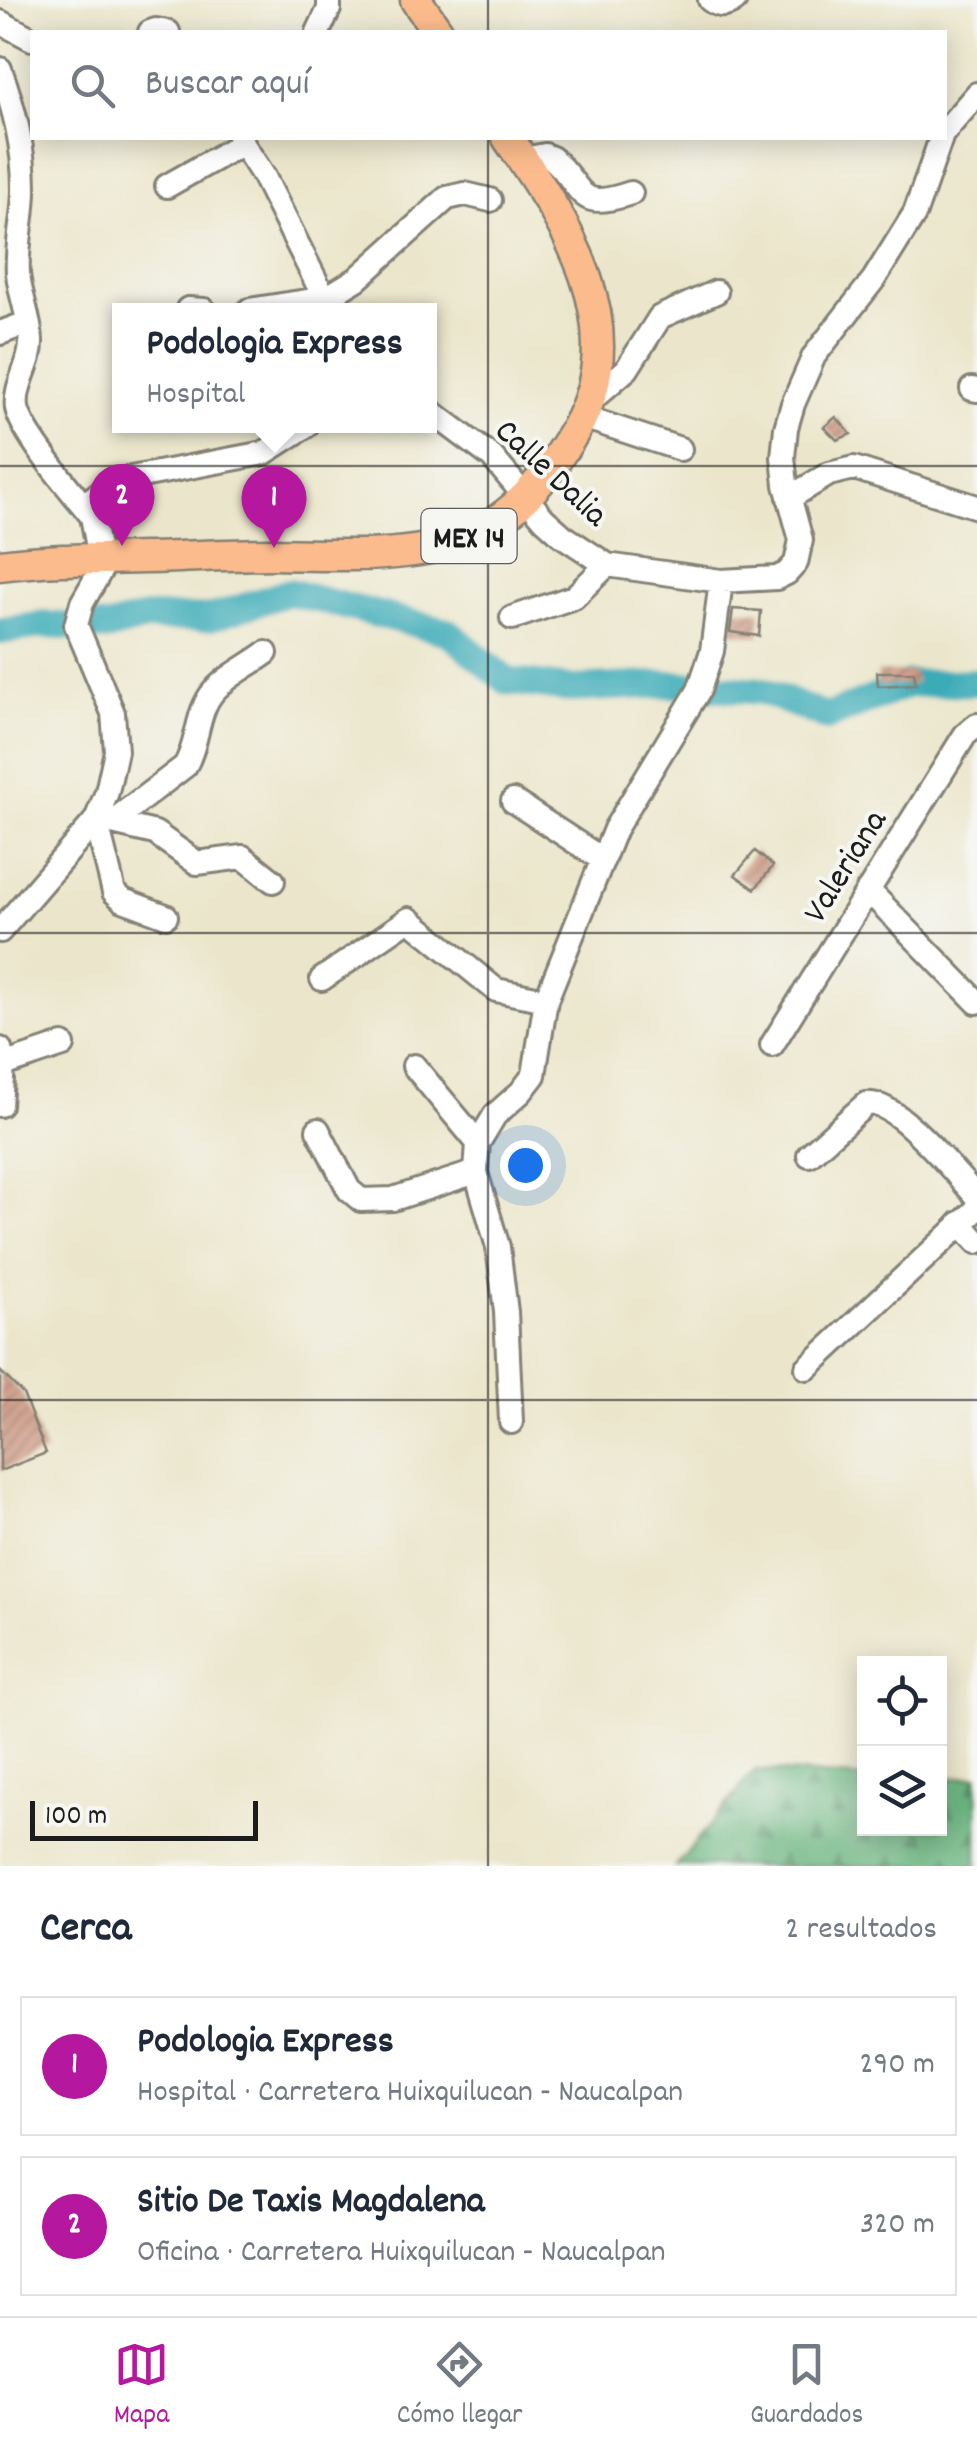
<!DOCTYPE html>
<html lang="es">
<meta charset="utf-8">
<style>
:root{--surface:#fff;--page:#f2f2f3;--text:#1f2937;--muted:#747a83;--line:#e0e1e3;--accent:#b5179e}
body{margin:0;font-family:Dekko,sans-serif;background:var(--page);color:var(--text)}
.controls{position:absolute;right:30px;bottom:30px;display:grid;overflow:hidden;border-radius:0px;box-shadow:0 5px 25px #0003}
.controls button{width:90px;height:90px;display:grid;place-items:center;padding:0;border:0;border-bottom:2px solid var(--line);background:var(--surface);color:var(--text);font:50px sans-serif}
.scale{position:absolute;left:30px;bottom:25px;width:228px;box-sizing:border-box;padding-left:10px;border:5px solid #1c1c1c;border-top:0;font-size:28px;line-height:35px;white-space:nowrap;color:#1c1c1c;-webkit-text-stroke:8px #f6f6f2;paint-order:stroke}
.you{position:absolute;left:525px;top:1165px;width:35px;height:35px;margin:-25px;border:8px solid #fff;border-radius:50%;background:#1a73e8;box-shadow:0 0 0 15px #1a73e833}
.badge{display:grid;place-items:center;width:65px;height:65px;border-radius:50%;background:var(--accent);color:#fff;font-size:32px;font-weight:700}
.pin{position:absolute;translate:-50% -82px;filter:drop-shadow(0 2px 5px #0008)}
.pin::after{content:'';position:absolute;top:52px;width:35px;height:30px;background:inherit;clip-path:polygon(0 0,100% 0,50% 100%)}
.popup{position:absolute;left:112px;top:303px;width:325px;height:130px;box-sizing:border-box;display:grid;place-content:center;border-radius:0px;background:var(--surface);filter:drop-shadow(0 2px 8px #0005);font-size:32px;white-space:nowrap;color:var(--muted)}
.popup b{font-size:38px;color:var(--text)}
.popup::after{content:'';position:absolute;left:50%;top:100%;margin-left:-20px;border:20px solid transparent;border-top-color:var(--surface)}
.list{margin:0;padding:0;list-style:none}
h2{display:flex;justify-content:space-between;align-items:center;height:130px;margin:0;padding:0 40px;font-size:42px}
h2 small{font-size:32px;font-weight:400;color:var(--muted)}
.list li{display:grid;grid-template-columns:65px 1fr auto;gap:30px;align-items:center;box-sizing:border-box;height:140px;margin:0 20px 20px;padding:0 20px;border:2px solid var(--line);border-radius:0px}
.list b{display:block;font-size:38px;white-space:nowrap}
.list p{margin:0;font-size:32px;white-space:nowrap;color:var(--muted)}
.list em{font-size:32px;font-style:normal;color:var(--muted)}
.icon{flex:none;width:55px;height:55px;fill:none;stroke:currentColor;stroke-width:2;stroke-linecap:round;stroke-linejoin:round}
.map{position:relative;flex:none;width:977px;height:1866px;overflow:hidden}
.search{position:absolute;background:var(--surface);box-shadow:0 5px 25px #0003;left:30px;right:30px;top:30px;height:110px;display:flex;align-items:center;gap:25px;box-sizing:border-box;padding:0 35px;border-radius:0px;color:var(--muted);font-size:38px}
.sheet{height:450px;background:var(--surface)}
nav{display:flex;justify-content:space-around;align-items:center;box-sizing:border-box;height:140px;border-top:2px solid var(--line);background:var(--surface);font-size:28px;color:var(--muted)}
nav a{display:grid;justify-items:center;gap:5px}
nav .on{color:var(--accent)}
.map>svg:first-child{display:block}
.forest{fill:url(#forest-firs);stroke:#42684c;stroke-width:2.5}
.lines{fill:none;stroke-linecap:round;stroke-linejoin:round}
.river{stroke:#3aabb7;stroke-width:28}
.building{fill:url(#building-hatch)}
.minor-casing{stroke:#848174;stroke-width:28}
.major-casing{stroke:#848174;stroke-width:35}
.minor{stroke:#fff;stroke-width:22}
.major{stroke:#fbbb8c;stroke-width:30}
.grid{fill:none;stroke:#1c1c1c;stroke-width:2.5;stroke-opacity:0.55}
.labels{text-anchor:middle;stroke-width:8;stroke-linejoin:round;paint-order:stroke}
.shield{fill:#f6f6f2;stroke:#5d5d5c;stroke-width:2.5}
.shield-label{font-size:32px;font-weight:bold;fill:#1c1c1c}
.street-label{font-size:35px;fill:#1c1c1c;stroke:#f6f6f2}
</style>
<div class="map">
<svg width="977" height="1866" viewBox="0 0 977 1866">
<defs>
<pattern id="forest-firs" width="22" height="20" patternUnits="userSpaceOnUse" patternTransform="scale(2.5)"><rect width="22" height="20" fill="#68b47d"/><path d="M5 1l3.5 6h-7zM16 11l3.5 6h-7z" fill="#559266"/></pattern>
<pattern id="building-hatch" width="6" height="6" patternUnits="userSpaceOnUse" patternTransform="scale(2.5)"><rect width="6" height="6" fill="#cc9882"/><path d="M-1 1l2-2M0 6l6-6M5 7l2-2" fill="none" stroke="#a57b6a"/></pattern>
</defs>
<rect width="100%" height="100%" fill="#f6f6f2"/>
<filter id="ink" filterUnits="userSpaceOnUse"><feTurbulence type="fractalNoise" baseFrequency=".01" numOctaves="2"/><feDisplacementMap in="SourceGraphic" scale="20" xChannelSelector="R" yChannelSelector="G"/><feConvolveMatrix kernelMatrix="1 2 1 2 8 2 1 2 1" color-interpolation-filters="sRGB"/></filter>
<filter id="wash" filterUnits="userSpaceOnUse"><feTurbulence type="fractalNoise" baseFrequency=".0048" numOctaves="4" result="noise"/><feDisplacementMap in="SourceGraphic" scale="40" xChannelSelector="R" yChannelSelector="G"/><feGaussianBlur stdDeviation="2.25" result="paint"/><feColorMatrix in="noise" values="0 0 0 0 0 0 0 0 0 0 0 0 0 0 0 0 0 1.4 0 .05"/><feComposite in="paint" operator="in"/></filter>
<g filter="url(#wash)">
<rect width="100%" height="100%" fill="#ebe6cb"/>
<path class="forest" d="M755,1770L864,1778V1828H940V1779L977,1776V1866H676Z"/>
<g class="lines">
<path class="river" d="M0,631L43,625L109,628L146,618H210L289,592L448,632L507,681L570,689L671,684L762,691L827,717L909,684L977,682"/>
</g>
<g id="blocks">
<path class="building" d="M836,417L851,434L837,440L824,427Z
M733,609L761,611L759,636L730,632Z
M877,672H914L916,684L878,686Z
M755,851L773,866L755,889L735,875Z
M0,1371L23,1394L46,1453L0,1471Z"/>
</g>
</g>
<g filter="url(#ink)">
<use href="#blocks" fill-opacity="0" stroke="#848174" stroke-width="2.5"/>
<g class="lines">
<g class="minor-casing">
<path id="minor" d="M710,0C719,7 726,7 735,0
M0,22L32,39
M150,32L156,30L168,32
M318,32L329,9V0
M0,69C14,108 24,146 24,189C24,217 16,245 18,273C20,296 30,318 31,341C32,364 14,384 17,408C22,434 73,493 91,515
M944,132L977,94
M239,138L263,175L329,307
M523,159L545,155L552,158C587,190 575,212 631,193
M167,186L243,143
M188,309L204,310
M249,310L326,298L357,279L447,198L465,194L490,200
M0,333L27,323
M972,389L977,390
M590,401L627,369L660,317L716,292
M429,410L492,457L544,519L563,536L607,565L721,581L777,578L787,573L796,563L801,540L786,485L783,457L786,428L793,404L814,356L874,279L915,213L941,138
M583,417L680,449
M789,498L829,474L854,468L977,507
M512,618L574,597L607,565
M513,801L603,860
M96,820L114,892L123,900L166,916
M104,821L155,833L197,863L243,857L273,881
M112,822L185,766C199,743 196,711 214,691C227,676 250,665 266,653
M868,890L977,1002
M0,931L96,820L107,792L116,751L113,713L76,625L82,603L102,568L89,501L115,481L264,453L306,426
M322,979L409,919L496,990L546,1000
M772,1045L965,735L977,725
M0,1049L3,1065L0,1105
M3,1065L63,1045
M414,1066L478,1143
M318,1130L349,1190L361,1200L393,1199L476,1172
M809,1155L866,1104C896,1098 956,1175 977,1197
M960,1223L977,1242
M807,1368L977,1209
M511,1422L506,1312L498,1247L476,1172L478,1143L495,1115L521,1092L534,1075L546,1000L615,829L699,690L712,651L721,581"/>
</g>
<g class="major-casing">
<path id="major" d="M416,0L438,32
M0,565C48,559 96,559 144,558C187,557 231,554 274,554C332,555 407,560 462,539C514,519 547,477 575,430C635,328 566,222 508,138"/>
</g>
<use href="#minor" class="minor"/>
<use href="#major" class="major"/>
</g>
</g>
<path class="grid" d="M488,0V32M488,138V1866M0,466H977M0,933H977M0,1400H977"/>
<g class="labels">
<rect class="shield" x="421.5" y="509" width="95" height="54" rx="8"/>
<g class="shield-label">
<text x="469" y="547">MEX 14</text>
</g>
<g class="street-label">
<text transform="translate(553 471) rotate(43)" y="12">Calle Dalia</text>
<text transform="translate(843 865) rotate(-58)" y="12">Valeriana</text>
</g>
</g>
</svg>
<div class="controls">
<button><svg class="icon" aria-label="locate" viewBox="0 0 24 24"><circle cx="12" cy="12" r="6"/><path d="M12 2v4M12 18v4M2 12h4M18 12h4"/></svg></button>
<button><svg class="icon" aria-label="layers" viewBox="0 0 24 24"><path d="M12 4l9 5-9 5-9-5zM3 14l9 5 9-5"/></svg></button>
</div>
<div class="scale">100 m</div>
<div class="you"></div>
<div class="pin badge" style="left:274px;top:548px">1</div>
<div class="popup"><b>Podologia Express</b>Hospital</div>
<div class="pin badge" style="left:122px;top:546px">2</div>
<div class="search"><svg class="icon" aria-label="search" viewBox="0 0 24 24"><circle cx="10" cy="10" r="6"/><path d="M15 15l6 6"/></svg>Buscar aquí</div>
</div>
<section class="sheet">
<h2>Cerca<small>2 resultados</small></h2>
<ul class="list">
<li><span class="badge">1</span><div><b>Podologia Express</b><p>Hospital · Carretera Huixquilucan - Naucalpan</p></div><em>290 m</em></li>
<li><span class="badge">2</span><div><b>Sitio De Taxis Magdalena</b><p>Oficina · Carretera Huixquilucan - Naucalpan</p></div><em>320 m</em></li>
</ul>
</section>
<nav>
<a class="on"><svg class="icon" aria-label="map" viewBox="0 0 24 24"><path d="M3 6l6-2 6 2 6-2v14l-6 2-6-2-6 2zM9 4v14M15 6v14"/></svg>Mapa</a>
<a><svg class="icon" aria-label="directions" viewBox="0 0 24 24"><path d="M12 3l9 9-9 9-9-9zM9 14v-3h6M13 9l2 2-2 2"/></svg>Cómo llegar</a>
<a><svg class="icon" aria-label="saved" viewBox="0 0 24 24"><path d="M7 4h10v16l-5-4-5 4z"/></svg>Guardados</a>
</nav>
